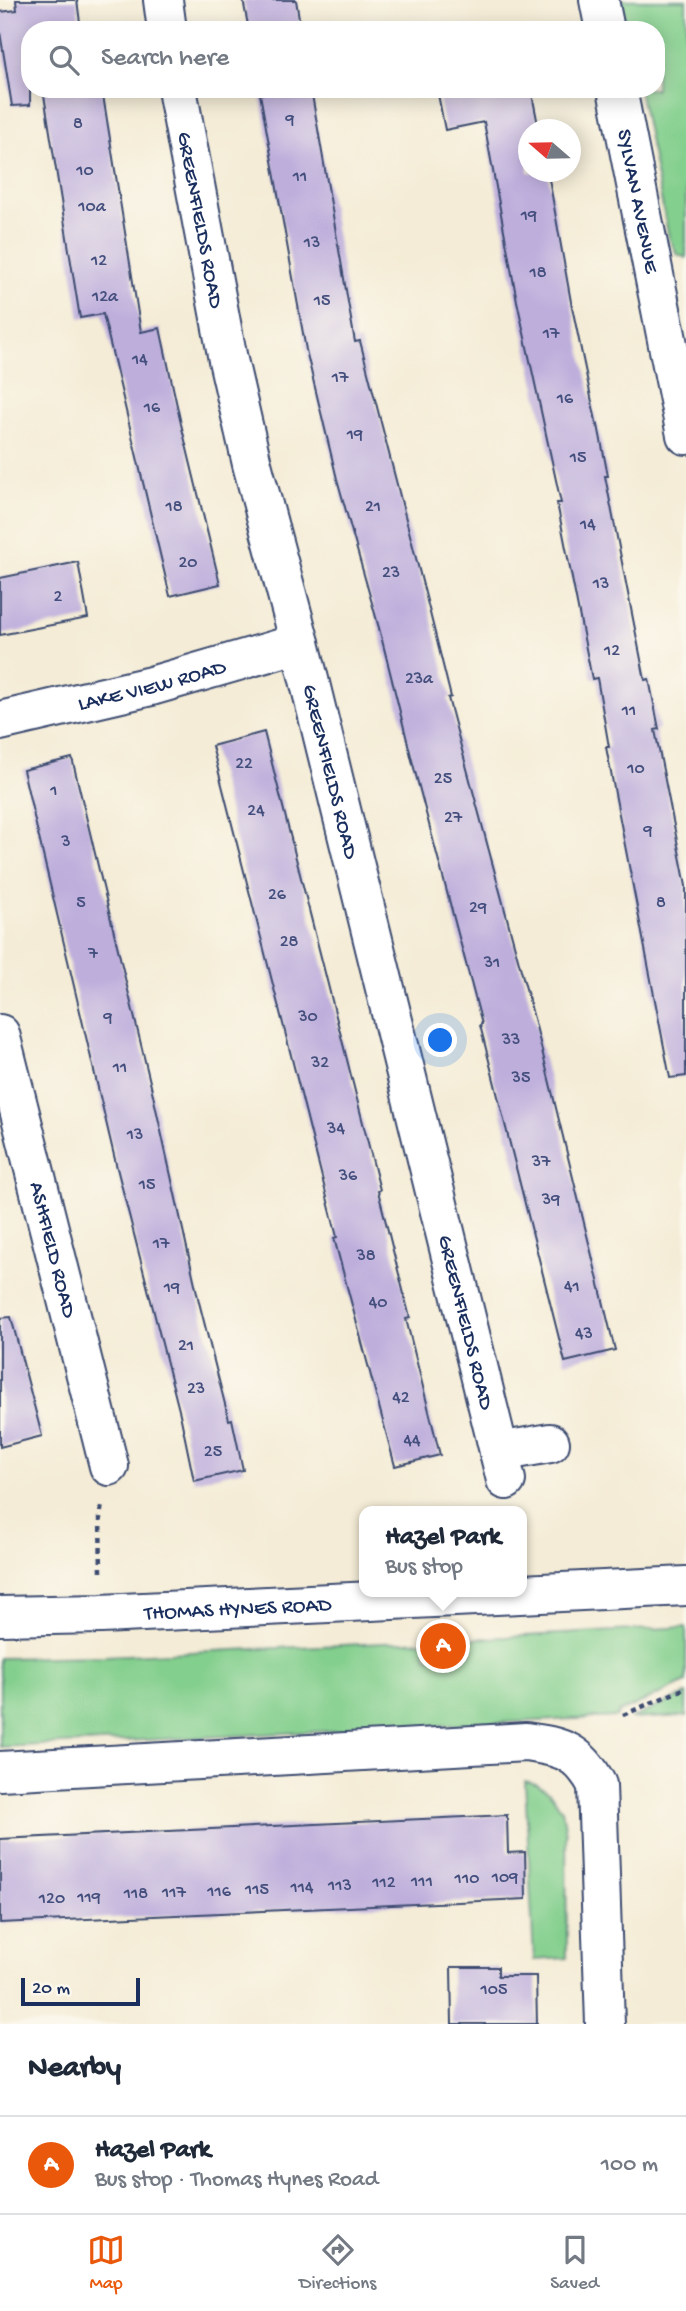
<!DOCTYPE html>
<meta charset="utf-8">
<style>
:root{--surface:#fff;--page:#f2f2f3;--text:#1f2937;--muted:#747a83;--line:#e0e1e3;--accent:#ea580c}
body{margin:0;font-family:"Gochi Hand",sans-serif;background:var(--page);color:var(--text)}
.compass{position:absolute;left:518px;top:119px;width:63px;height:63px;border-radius:50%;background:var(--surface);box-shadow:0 4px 18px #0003;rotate:290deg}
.scale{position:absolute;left:21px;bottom:18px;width:119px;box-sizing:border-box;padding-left:7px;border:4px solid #1b2f5e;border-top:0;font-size:19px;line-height:24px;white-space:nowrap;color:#1b2f5e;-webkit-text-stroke:5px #fbf7ec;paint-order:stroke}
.you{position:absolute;left:441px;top:1041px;width:24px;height:24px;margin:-18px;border:5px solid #fff;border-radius:50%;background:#1a73e8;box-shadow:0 0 0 10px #1a73e833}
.badge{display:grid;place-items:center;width:46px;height:46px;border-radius:50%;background:var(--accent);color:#fff;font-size:23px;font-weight:700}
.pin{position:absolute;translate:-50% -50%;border:4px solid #fff;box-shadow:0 2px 7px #0006}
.popup{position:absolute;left:359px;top:1506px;width:168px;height:91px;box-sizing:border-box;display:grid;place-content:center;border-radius:14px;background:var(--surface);filter:drop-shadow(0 2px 5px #0005);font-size:23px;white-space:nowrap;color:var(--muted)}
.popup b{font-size:26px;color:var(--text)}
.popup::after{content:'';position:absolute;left:50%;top:100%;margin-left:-14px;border:14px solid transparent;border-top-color:var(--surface)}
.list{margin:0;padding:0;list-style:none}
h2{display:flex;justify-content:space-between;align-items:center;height:91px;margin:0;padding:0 28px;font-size:30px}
h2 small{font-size:23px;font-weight:400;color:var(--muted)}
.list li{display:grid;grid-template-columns:46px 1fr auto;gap:21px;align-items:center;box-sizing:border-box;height:98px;padding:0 28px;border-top:2px solid var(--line)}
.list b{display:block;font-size:26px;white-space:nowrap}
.list p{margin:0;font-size:23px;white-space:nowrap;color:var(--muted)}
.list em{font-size:23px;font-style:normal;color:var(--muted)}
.icon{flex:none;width:38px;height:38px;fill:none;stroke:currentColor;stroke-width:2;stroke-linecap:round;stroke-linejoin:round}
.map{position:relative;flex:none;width:686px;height:2024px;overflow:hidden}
.search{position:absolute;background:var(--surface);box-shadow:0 4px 18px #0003;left:21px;right:21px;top:21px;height:77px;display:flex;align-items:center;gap:18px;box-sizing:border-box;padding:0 24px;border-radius:28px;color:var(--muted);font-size:26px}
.sheet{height:189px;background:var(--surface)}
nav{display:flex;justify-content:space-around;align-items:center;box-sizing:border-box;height:98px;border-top:2px solid var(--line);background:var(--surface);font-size:19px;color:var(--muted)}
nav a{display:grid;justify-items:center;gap:4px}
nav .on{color:var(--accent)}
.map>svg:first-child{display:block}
.green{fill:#83cf8d;stroke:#4f7f76;stroke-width:2}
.building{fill:#bdaedc}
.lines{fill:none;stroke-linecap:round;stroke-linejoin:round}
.minor-casing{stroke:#3c4b70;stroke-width:42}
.major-casing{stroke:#3c4b70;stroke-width:42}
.path{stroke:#3c4b70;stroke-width:4.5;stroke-dasharray:5 5;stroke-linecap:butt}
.minor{stroke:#fff;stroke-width:38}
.major{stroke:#fff;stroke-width:38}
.labels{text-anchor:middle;stroke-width:5;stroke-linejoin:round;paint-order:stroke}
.number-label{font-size:18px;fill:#444f7e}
.street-label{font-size:21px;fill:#1b2f5e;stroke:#fbf7ec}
</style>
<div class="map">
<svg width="686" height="2024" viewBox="0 0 686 2024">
<rect width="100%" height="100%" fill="#fbf7ec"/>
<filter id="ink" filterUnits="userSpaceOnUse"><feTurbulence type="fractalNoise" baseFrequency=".0143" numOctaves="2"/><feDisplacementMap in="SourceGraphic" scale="14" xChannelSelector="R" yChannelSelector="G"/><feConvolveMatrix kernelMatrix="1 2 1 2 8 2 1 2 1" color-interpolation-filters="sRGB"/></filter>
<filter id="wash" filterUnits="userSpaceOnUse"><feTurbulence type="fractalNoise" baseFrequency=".00686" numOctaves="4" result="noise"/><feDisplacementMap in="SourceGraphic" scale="28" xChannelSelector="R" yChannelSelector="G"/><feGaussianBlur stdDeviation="1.57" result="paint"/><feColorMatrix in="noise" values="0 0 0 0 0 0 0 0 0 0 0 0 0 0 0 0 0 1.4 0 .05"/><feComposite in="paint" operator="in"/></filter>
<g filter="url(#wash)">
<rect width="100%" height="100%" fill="#f4ecd6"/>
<path class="green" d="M621,0H686V258L677,254L669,238L639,89H656V30H627Z
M686,1627V1682L618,1713L617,1717L0,1747V1658L105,1656L425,1641L426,1657L471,1654L470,1639Z
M686,1694V1716L630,1719Z
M525,1781L536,1784L549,1792L562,1810L566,1833L567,1958L534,1960Z"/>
<g id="blocks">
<path class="building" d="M16,0H77L81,30H30V105L12,106L0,32V12L17,10Z
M243,0H296L301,30H249Z
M43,89H102L141,332L160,328L181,424L220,584L170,596L103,314L80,318Z
M286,89H311L355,342L360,341L426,597L451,697L448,698L536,1026L615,1350L565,1362L480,1025L482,1024L413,764L379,628L337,479L306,350L260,94Z
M437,89H531L539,130H528V172H547L550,184L571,302L597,426L598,425L608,476H605L645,680L649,679L659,729L655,730L686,886V1076L670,1078L606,747H609L597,678L592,679L557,503H561L517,301L484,122L445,130Z
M78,562L88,618L0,635V578Z
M264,732L380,1190L378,1191L410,1318L406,1319L440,1455L395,1466L334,1238L337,1237L305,1110L212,746Z
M72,758L151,1086L199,1302L229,1420L232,1419L243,1470L194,1481L180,1414L116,1164L23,770Z
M11,1317L42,1436L0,1447V1318Z
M507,1815L508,1853L525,1852L526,1899L0,1923V1839Z
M451,1967H498V1976H536L537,2024H452Z"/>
</g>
</g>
<g filter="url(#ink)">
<use href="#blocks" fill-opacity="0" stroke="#3c4b70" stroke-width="2"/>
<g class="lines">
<g class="minor-casing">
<g id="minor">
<path d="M163,0L167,30"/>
<path d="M599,0L605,30"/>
<path id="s1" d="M177,89L228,360L252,464L300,643L506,1480"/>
<path id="s2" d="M617,89L686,435"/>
<path id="s3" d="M0,721L151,686L300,643"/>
<path id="s4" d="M0,1034L109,1466"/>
<path d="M499,1452L550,1443"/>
<path d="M0,1771L526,1742C562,1747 579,1751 597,1785L605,2024"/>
</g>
</g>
<g class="major-casing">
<g id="major">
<path id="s5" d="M0,1616L101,1614L686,1586"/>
</g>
</g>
<path class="path" d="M101,1572L100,1518L102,1503
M623,1715L686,1688"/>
<use href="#minor" class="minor"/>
<use href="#major" class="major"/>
</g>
</g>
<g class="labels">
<g class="number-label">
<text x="290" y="124">9</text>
<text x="78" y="128">8</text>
<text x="85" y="175">10</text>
<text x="300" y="181">11</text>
<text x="92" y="211">10a</text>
<text x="529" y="220">19</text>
<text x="312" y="247">13</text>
<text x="99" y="265">12</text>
<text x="538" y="277">18</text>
<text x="105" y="301">12a</text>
<text x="322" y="305">15</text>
<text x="551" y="338">17</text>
<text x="140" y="364">14</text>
<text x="340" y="382">17</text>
<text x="565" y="403">16</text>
<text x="152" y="412">16</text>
<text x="355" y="439">19</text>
<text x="578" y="462">15</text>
<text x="174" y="511">18</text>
<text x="373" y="511">21</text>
<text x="588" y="529">14</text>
<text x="188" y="567">20</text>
<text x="391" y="577">23</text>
<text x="601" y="588">13</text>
<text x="58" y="601">2</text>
<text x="612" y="655">12</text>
<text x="419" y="683">23a</text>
<text x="629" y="715">11</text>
<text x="244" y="768">22</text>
<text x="636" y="773">10</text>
<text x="443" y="783">25</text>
<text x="54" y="795">1</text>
<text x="256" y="815">24</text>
<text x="453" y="822">27</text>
<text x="648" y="835">9</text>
<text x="66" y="846">3</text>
<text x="277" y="899">26</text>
<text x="81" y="907">5</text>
<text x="661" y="907">8</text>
<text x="478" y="912">29</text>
<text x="289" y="946">28</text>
<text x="93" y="958">7</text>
<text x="492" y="967">31</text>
<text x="308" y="1021">30</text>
<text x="108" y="1022">9</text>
<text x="511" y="1044">33</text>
<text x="320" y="1067">32</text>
<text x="120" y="1072">11</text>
<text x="521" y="1082">35</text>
<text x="336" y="1133">34</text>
<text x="135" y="1139">13</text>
<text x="541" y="1166">37</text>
<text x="348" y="1180">36</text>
<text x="147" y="1189">15</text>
<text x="551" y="1204">39</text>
<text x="161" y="1248">17</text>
<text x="366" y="1260">38</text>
<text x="572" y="1291">41</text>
<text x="172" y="1292">19</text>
<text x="378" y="1307">40</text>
<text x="584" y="1338">43</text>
<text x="186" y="1350">21</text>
<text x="196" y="1393">23</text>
<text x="401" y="1402">42</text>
<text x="412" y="1445">44</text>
<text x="213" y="1456">25</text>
<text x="505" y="1882">109</text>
<text x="467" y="1883">110</text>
<text x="422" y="1886">111</text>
<text x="384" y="1887">112</text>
<text x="340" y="1890">113</text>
<text x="302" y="1892">114</text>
<text x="257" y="1894">115</text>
<text x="219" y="1896">116</text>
<text x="174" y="1897">117</text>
<text x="136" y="1898">118</text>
<text x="89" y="1902">119</text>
<text x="52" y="1903">120</text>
<text x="494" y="1994">105</text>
</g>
<g class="street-label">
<text dy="7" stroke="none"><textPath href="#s2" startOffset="114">SYLVAN AVENUE</textPath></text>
<text dy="7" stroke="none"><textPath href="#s1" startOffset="133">GREENFIELDS ROAD</textPath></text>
<text dy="7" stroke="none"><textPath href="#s3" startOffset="156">LAKE VIEW ROAD</textPath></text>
<text dy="7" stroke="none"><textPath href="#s1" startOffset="700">GREENFIELDS ROAD</textPath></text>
<text dy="7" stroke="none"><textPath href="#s4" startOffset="222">ASHFIELD ROAD</textPath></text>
<text dy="7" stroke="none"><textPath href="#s1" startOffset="1267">GREENFIELDS ROAD</textPath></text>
<text dy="7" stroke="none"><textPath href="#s5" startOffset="238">THOMAS HYNES ROAD</textPath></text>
</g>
</g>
</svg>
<svg class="compass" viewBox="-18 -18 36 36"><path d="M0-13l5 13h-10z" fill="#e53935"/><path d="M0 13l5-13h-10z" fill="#747a83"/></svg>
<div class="scale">20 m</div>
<div class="you"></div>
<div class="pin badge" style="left:443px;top:1646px">A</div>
<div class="popup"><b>Hazel Park</b>Bus stop</div>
<div class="search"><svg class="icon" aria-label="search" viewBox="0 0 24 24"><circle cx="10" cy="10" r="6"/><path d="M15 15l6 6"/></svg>Search here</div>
</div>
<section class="sheet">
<h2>Nearby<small></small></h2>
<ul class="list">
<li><span class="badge">A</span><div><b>Hazel Park</b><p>Bus stop · Thomas Hynes Road</p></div><em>100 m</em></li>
</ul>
</section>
<nav>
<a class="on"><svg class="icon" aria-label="map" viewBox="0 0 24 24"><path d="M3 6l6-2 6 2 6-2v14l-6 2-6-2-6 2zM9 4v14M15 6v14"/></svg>Map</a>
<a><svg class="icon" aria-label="directions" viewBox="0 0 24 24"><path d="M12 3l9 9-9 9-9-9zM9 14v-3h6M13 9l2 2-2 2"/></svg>Directions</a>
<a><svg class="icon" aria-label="saved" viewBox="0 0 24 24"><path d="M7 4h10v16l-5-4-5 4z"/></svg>Saved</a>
</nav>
